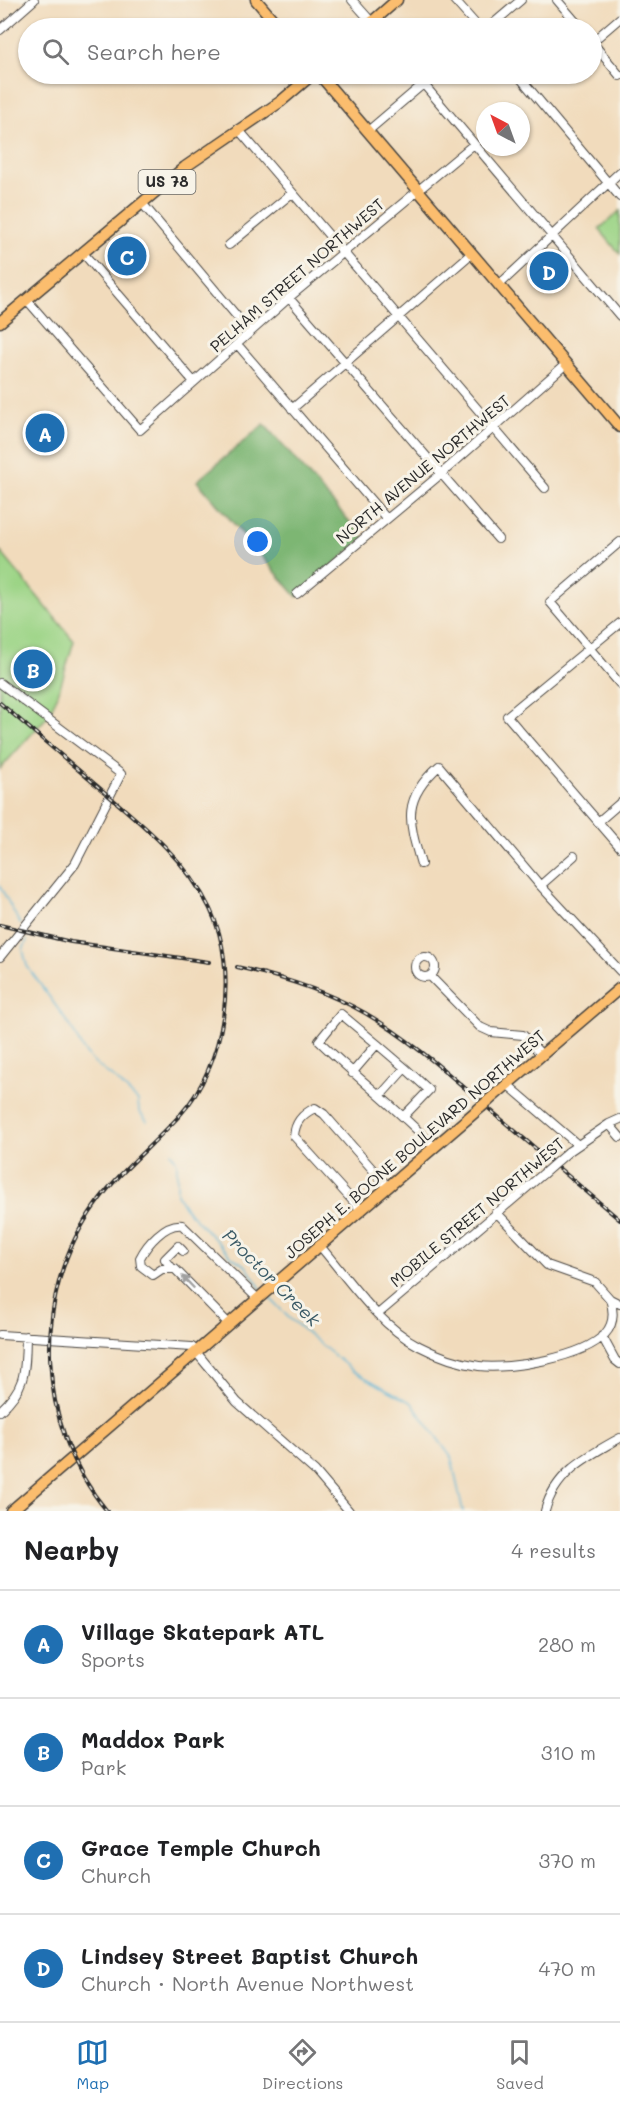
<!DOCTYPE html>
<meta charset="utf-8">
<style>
:root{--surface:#fff;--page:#f2f2f2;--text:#202124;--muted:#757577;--line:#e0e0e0;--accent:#1f6fb2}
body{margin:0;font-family:Mali,sans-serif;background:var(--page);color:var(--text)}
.compass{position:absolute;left:476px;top:102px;width:54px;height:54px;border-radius:50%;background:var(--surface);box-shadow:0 2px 4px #0004;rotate:319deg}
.you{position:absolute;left:258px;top:542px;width:21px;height:21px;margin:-15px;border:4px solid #fff;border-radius:50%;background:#1a73e8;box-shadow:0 0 0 9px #1a73e833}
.badge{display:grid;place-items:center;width:39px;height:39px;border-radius:50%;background:var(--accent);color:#fff;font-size:20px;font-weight:700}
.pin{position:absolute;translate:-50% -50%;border:3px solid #fff;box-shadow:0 2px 6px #0006}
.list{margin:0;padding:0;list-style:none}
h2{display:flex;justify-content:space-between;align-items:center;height:78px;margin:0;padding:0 24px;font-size:26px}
h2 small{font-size:20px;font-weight:400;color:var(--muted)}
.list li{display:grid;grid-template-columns:39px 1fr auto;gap:18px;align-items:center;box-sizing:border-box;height:108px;padding:0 24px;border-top:2px solid var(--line)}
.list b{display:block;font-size:22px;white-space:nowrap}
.list p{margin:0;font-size:20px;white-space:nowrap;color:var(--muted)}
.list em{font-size:20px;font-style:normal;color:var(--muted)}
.icon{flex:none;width:33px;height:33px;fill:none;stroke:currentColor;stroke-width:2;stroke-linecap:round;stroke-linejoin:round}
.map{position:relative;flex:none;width:620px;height:1511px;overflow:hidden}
.search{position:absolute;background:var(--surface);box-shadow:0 2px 4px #0004;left:18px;right:18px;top:18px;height:66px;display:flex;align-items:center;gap:15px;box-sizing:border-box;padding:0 21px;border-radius:33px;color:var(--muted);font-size:22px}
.sheet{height:510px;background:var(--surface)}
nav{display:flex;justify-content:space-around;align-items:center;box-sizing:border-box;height:84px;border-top:2px solid var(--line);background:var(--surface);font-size:16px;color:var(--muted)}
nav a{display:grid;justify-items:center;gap:3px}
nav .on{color:var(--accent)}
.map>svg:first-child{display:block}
.green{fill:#9cd486;stroke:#648058;stroke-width:1.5}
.forest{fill:#7db673;stroke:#54704f;stroke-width:1.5}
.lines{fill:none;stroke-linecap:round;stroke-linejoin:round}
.stream{stroke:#56b2d4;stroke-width:1.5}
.minor-casing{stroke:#494541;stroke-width:10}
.major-casing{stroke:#494541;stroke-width:13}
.minor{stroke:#fff;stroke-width:8}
.major{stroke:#fbbd6e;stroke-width:10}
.rail-casing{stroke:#2b2b2b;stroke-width:4}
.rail{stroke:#f7f3e8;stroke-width:1.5;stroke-dasharray:4.5;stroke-linecap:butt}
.minor-bridge-casing{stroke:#494541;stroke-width:10;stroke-linecap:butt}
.major-bridge-casing{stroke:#494541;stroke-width:13;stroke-linecap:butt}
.minor-bridge{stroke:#fff;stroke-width:8}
.major-bridge{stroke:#fbbd6e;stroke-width:10}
.oneway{fill:#a0a0a0}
.labels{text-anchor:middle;stroke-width:6;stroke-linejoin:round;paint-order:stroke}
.shield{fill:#f7f3e8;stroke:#686764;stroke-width:1.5}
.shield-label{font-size:15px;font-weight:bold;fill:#2b2b2b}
.street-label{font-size:16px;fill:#2b2b2b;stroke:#f7f3e8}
.water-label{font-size:18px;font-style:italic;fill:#3a5a66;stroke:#f7f3e8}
</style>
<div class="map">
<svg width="620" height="1511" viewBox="0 0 620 1511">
<rect width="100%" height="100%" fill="#f7f3e8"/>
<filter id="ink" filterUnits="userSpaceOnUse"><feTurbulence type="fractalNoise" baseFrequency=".0167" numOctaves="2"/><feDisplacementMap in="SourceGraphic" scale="12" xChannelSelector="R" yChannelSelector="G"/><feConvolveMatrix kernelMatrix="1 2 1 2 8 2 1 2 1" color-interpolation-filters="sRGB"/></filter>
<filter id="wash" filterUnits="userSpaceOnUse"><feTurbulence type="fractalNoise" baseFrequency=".008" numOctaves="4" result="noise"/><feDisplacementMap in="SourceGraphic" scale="24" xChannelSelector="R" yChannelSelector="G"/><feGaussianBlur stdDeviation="1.35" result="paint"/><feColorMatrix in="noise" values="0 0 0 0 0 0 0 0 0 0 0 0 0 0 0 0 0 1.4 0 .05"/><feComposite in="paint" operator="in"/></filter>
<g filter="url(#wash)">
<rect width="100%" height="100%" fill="#f1dbbc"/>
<path class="green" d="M620,211V254L599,229Z
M0,551L74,641L57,697L47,717L0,769Z"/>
<path class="forest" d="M264,424L364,538L297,597L197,481Z"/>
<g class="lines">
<path class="stream" d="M0,886L20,924
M27,940L23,950L27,966L71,1027L83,1050L94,1063L114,1078L138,1101L139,1111L147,1121
M171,1152L177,1162V1194L186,1209L232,1257L246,1266L261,1289
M269,1297L289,1318L353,1371L412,1403L451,1457L463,1511"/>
</g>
</g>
<g filter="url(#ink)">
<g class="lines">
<g class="minor-casing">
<path id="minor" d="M352,0L377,28
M454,0L479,28
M557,0L581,28
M488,28L521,0
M0,30L34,0
M592,42L620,76
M592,42L620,18
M415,74L620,316
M517,74L620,197
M238,129L545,488
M368,131L435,74
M142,203L250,332
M229,245L292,193
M83,253L194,382
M499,285L620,172
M289,298L498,539
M27,300L140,430L291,296L474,144
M237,344L387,519
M292,409L472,253
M620,542L550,602L620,684
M297,594L441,474L566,364
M620,623L507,716L620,847
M0,683L121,774L75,864L0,957
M598,822L620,803
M421,864C408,820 402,799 439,766L538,883L620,971
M541,885L574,856
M415 967a10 10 0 1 1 20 0a10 10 0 1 1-20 0Z
M430,976L480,1027L491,1032L523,1035L542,1055
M377,1044L341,1014L319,1041C357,1078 398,1109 434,1147
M352,1073L377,1044L405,1068
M508,1085L578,1145
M380,1096L405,1068L429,1090L404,1116
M609,1124L620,1137
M568,1152L609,1124L620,1119
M361,1210L294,1136C295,1122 302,1114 315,1108L324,1114L388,1187
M496,1212L547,1265L595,1282L610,1299L620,1304
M320,1246C349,1280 378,1325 419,1346C438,1356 458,1363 479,1366C510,1370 584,1357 605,1334C614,1324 614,1311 610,1299
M171,1267L165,1259L178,1246L183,1251
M378,1314L543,1174
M229,1324L175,1269H162L153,1275L141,1266L140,1258C147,1244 165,1223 182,1225L258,1299
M0,1335L192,1347L237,1402L315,1471L349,1511
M602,1336L615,1360L620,1364
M0,1411C27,1386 25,1371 26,1336
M545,1511C555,1472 588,1456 620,1438"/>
</g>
<g class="major-casing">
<path id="major" d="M256,0L280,28
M365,28L397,0
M319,74L620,427
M0,322L185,167L280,102L313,74
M489,1100L620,988
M11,1511L481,1107"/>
</g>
<use href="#minor" class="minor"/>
<use href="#major" class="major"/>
<g class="rail-casing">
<path id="rail" d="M0,703C32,730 64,758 96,785C139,822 185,857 210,909C240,971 225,1065 180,1115C153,1145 120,1171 96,1204C30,1294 36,1426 107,1511
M0,925L71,942L209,962
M237,967C282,977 324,990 365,1013C412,1040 454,1079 495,1114C536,1149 578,1184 620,1220"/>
</g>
<use href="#rail" class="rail"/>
<g class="minor-bridge-casing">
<path id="minor-bridge" d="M543,1174L568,1152"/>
</g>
<g class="major-bridge-casing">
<path id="major-bridge" d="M481,1107L489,1100"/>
</g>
<use href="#minor-bridge" class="minor-bridge"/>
<use href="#major-bridge" class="major-bridge"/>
</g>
<defs><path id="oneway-solid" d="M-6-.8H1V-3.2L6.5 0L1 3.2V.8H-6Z" transform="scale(1.5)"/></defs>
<use class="oneway" href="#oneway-solid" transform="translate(188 1282) rotate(-134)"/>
</g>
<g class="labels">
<rect class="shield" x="138.5" y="170" width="57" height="24" rx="4.5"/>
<g class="shield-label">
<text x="167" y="187">US 78</text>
</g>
<g class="street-label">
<text transform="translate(297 275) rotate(-41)" y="6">PELHAM STREET NORTHWEST</text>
<text transform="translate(423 469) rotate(-40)" y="6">NORTH AVENUE NORTHWEST</text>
<text transform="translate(415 1144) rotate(-41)" y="6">JOSEPH E. BOONE BOULEVARD NORTHWEST</text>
<text transform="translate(477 1212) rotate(-40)" y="6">MOBILE STREET NORTHWEST</text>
</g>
<g class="water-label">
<text transform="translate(271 1278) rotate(45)" y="6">Proctor Creek</text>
</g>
</g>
</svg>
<svg class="compass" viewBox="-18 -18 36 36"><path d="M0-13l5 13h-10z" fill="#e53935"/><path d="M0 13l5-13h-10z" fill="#757577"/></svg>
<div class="you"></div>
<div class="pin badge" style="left:45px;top:433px">A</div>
<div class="pin badge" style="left:33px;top:669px">B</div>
<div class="pin badge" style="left:127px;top:256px">C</div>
<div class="pin badge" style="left:549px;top:271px">D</div>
<div class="search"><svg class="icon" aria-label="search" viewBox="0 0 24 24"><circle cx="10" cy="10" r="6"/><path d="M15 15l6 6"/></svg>Search here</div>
</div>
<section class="sheet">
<h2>Nearby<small>4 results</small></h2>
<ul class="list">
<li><span class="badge">A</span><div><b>Village Skatepark ATL</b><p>Sports</p></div><em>280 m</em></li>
<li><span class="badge">B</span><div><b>Maddox Park</b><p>Park</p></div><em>310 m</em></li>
<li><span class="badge">C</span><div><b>Grace Temple Church</b><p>Church</p></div><em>370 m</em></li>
<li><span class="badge">D</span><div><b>Lindsey Street Baptist Church</b><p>Church · North Avenue Northwest</p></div><em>470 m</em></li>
</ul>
</section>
<nav>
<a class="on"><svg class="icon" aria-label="map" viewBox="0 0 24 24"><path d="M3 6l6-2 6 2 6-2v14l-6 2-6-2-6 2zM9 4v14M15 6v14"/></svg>Map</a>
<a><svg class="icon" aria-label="directions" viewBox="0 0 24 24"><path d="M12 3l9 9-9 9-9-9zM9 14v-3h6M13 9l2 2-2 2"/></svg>Directions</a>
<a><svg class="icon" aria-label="saved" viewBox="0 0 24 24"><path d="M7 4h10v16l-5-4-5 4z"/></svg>Saved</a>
</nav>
